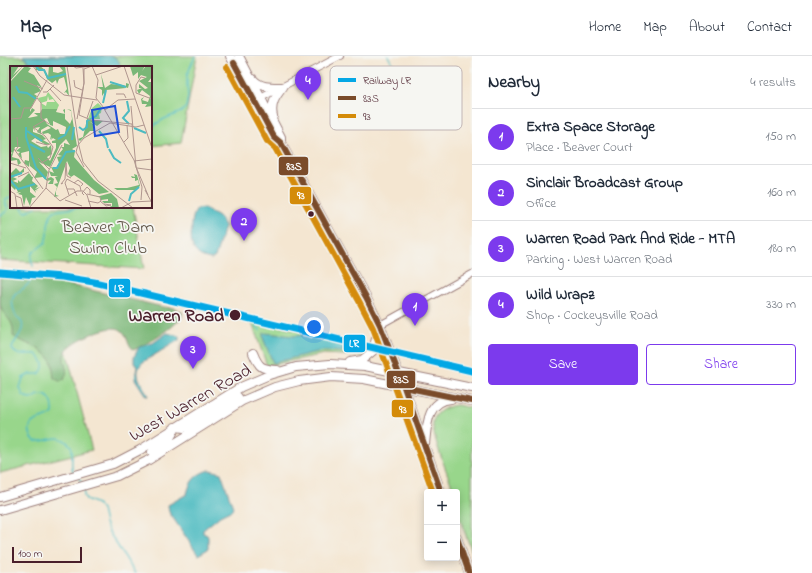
<!DOCTYPE html>
<meta charset="utf-8">
<style>
:root{--surface:#fff;--page:#f2f2f3;--text:#1f2937;--muted:#747a83;--line:#e0e1e3;--accent:#7c3aed}
body{margin:0;font-family:"Indie Flower",sans-serif;background:var(--page);color:var(--text)}
.controls{position:absolute;right:12px;bottom:12px;display:grid;overflow:hidden;border-radius:4px;box-shadow:0 2px 10px #0003}
.controls button{width:36px;height:36px;display:grid;place-items:center;padding:0;border:0;border-bottom:1px solid var(--line);background:var(--surface);color:var(--text);font:20px sans-serif}
.scale{position:absolute;left:12px;bottom:10px;width:70px;box-sizing:border-box;padding-left:4px;border:2px solid #4a1f2b;border-top:0;font-size:11px;line-height:14px;white-space:nowrap;color:#4a1f2b;-webkit-text-stroke:3px #f6f6f2;paint-order:stroke}
.you{position:absolute;left:314px;top:271px;width:14px;height:14px;margin:-10px;border:3px solid #fff;border-radius:50%;background:#1a73e8;box-shadow:0 0 0 6px #1a73e833}
.badge{display:grid;place-items:center;width:26px;height:26px;border-radius:50%;background:var(--accent);color:#fff;font-size:13px;font-weight:700}
.pin{position:absolute;translate:-50% -33px;filter:drop-shadow(0 1px 2px #0008)}
.pin::after{content:'';position:absolute;top:21px;width:14px;height:12px;background:inherit;clip-path:polygon(0 0,100% 0,50% 100%)}
.list{margin:0;padding:0;list-style:none}
h2{display:flex;justify-content:space-between;align-items:center;height:52px;margin:0;padding:0 16px;font-size:17px}
h2 small{font-size:13px;font-weight:400;color:var(--muted)}
.list li{display:grid;grid-template-columns:26px 1fr auto;gap:12px;align-items:center;box-sizing:border-box;height:56px;padding:0 16px;border-top:1px solid var(--line)}
.list b{display:block;font-size:15px;white-space:nowrap}
.list p{margin:0;font-size:13px;white-space:nowrap;color:var(--muted)}
.list em{font-size:13px;font-style:normal;color:var(--muted)}
.actions{display:flex;gap:8px;padding:12px 16px}
.actions a{flex:1;padding:9px 0;border:1px solid var(--accent);border-radius:4px;text-align:center;font-size:14px;color:var(--accent)}
.actions .main{background:var(--accent);color:#fff}
.map{position:relative;flex:none;width:472px;height:517px;overflow:hidden}
header{display:flex;align-items:center;gap:24px;box-sizing:border-box;height:56px;padding:0 20px;background:var(--surface);border-bottom:1px solid var(--line)}
header strong{font-size:19px}
nav{display:flex;gap:22px;margin-inline-start:auto;font-size:14px}
main{display:flex}
aside{flex:1;background:var(--surface)}
.map>svg:first-child{display:block}
.green{fill:#98d68b;stroke:#717a5b}
.forest{fill:#7ab777;stroke:#626b51}
.water{fill:#4dbbc1;stroke:#4c6d76}
.lines{fill:none;stroke-linecap:round;stroke-linejoin:round}
.stream{stroke:#4dbbc1;stroke-width:1.5}
.minor-casing{stroke:#9f827e;stroke-width:8}
.major-casing{stroke:#9f827e;stroke-width:10}
.minor{stroke:#fff;stroke-width:6}
.major{stroke:#fff;stroke-width:8}
.bus-1-casing{stroke:#f6f6f2;stroke-width:9}
.bus-2-casing{stroke:#f6f6f2;stroke-width:9}
.bus-1{stroke:#7a4b2a;stroke-width:6}
.bus-2{stroke:#d48b09;stroke-width:6}
.rail-1-casing{stroke:#f6f6f2;stroke-width:10}
.rail-1{stroke:#04a7e5;stroke-width:7}
.bus-dot{fill:#4a1f2b;stroke:#f6f6f2;stroke-width:1.5}
.labels{text-anchor:middle;stroke-width:3.5;stroke-linejoin:round;paint-order:stroke}
.park-label{font-size:18px;fill:#615648;stroke:#f6f6f2}
.stop-label{font-size:18px;font-weight:bold;fill:#4a1f2b;stroke:#f6f6f2;text-anchor:end}
.street-label{font-size:18px;fill:#4a1f2b;stroke:#f6f6f2}
.inset-river{fill:none;stroke:#4dbbc1;stroke-width:2}
.inset-road{fill:none;stroke:#b0968f;stroke-width:1}
.view{fill:#1d4ed8;fill-opacity:0.15;stroke:#1d4ed8;stroke-width:2}
.inset-edge{fill:none;stroke:#4a1f2b;stroke-width:2}
.key{fill:#f6f6f2;stroke:#c2b6b6;stroke-width:1}
.key-label{font-size:11px;fill:#4a1f2b}
.line-badge{stroke:#f6f6f2;stroke-width:1.5}
.badge-label{font-size:11px;text-anchor:middle;font-weight:bold;fill:#fff}
</style>
<header>
<strong>Map</strong>
<nav><a>Home</a><a>Map</a><a>About</a><a>Contact</a></nav>
</header>
<main>
<div class="map">
<svg width="472" height="517" viewBox="0 0 472 517">
<rect width="100%" height="100%" fill="#f6f6f2"/>
<filter id="ink" filterUnits="userSpaceOnUse"><feTurbulence type="fractalNoise" baseFrequency=".025" numOctaves="2"/><feDisplacementMap in="SourceGraphic" scale="8" xChannelSelector="R" yChannelSelector="G"/><feConvolveMatrix kernelMatrix="1 2 1 2 8 2 1 2 1" color-interpolation-filters="sRGB"/></filter>
<filter id="wash" filterUnits="userSpaceOnUse"><feTurbulence type="fractalNoise" baseFrequency=".012" numOctaves="4" result="noise"/><feDisplacementMap in="SourceGraphic" scale="16" xChannelSelector="R" yChannelSelector="G"/><feGaussianBlur stdDeviation="0.9" result="paint"/><feColorMatrix in="noise" values="0 0 0 0 0 0 0 0 0 0 0 0 0 0 0 0 0 1.4 0 .05"/><feComposite in="paint" operator="in"/></filter>
<g filter="url(#wash)">
<rect width="100%" height="100%" fill="#f4e6d1"/>
<path class="green" d="M0,0H20L24,2L23,0H197L181,87L151,90V11H11V151H133L144,213L0,204Z
M0,222L48,225L92,394L0,417Z
M251,264L369,291L368,296L362,300L324,298L267,310Z
M457,349L472,352V496L458,458L457,436H454C449,421 432,381 433,367C434,356 447,350 457,349Z"/>
<path class="forest" d="M0,220L57,226L163,251L174,252L182,256V261C174,270 162,279 151,285C146,289 140,290 134,294C127,289 128,279 121,274C111,266 72,285 66,295C59,307 74,315 61,326L54,322C53,317 53,307 50,303C42,291 24,288 13,280C15,262 3,262 0,249C0,240 0,229 0,220Z"/>
<path class="water" d="M23,0H109L116,2L119,5L120,11H31V8Z
M204,152L221,163L225,170L215,201L212,203C193,201 189,188 192,171C192,164 193,159 197,153Z
M167,277L179,280V284L143,306C131,318 143,328 148,340H146L135,323L137,310L134,306V301L139,291L153,287Z
M265,277L293,280L307,279L343,288L344,293L342,296L323,295L312,297L273,307L263,282V278Z
M210,414L221,417L233,451L232,454L220,460L203,474V477L207,479L208,481V493L198,499L169,456L168,449L187,438C190,424 197,417 210,414Z"/>
<g class="lines">
<path class="stream" d="M388,0L411,40
M151,71L164,63L181,56L186,51L188,41L187,29V19L195,0
M22,151L24,155L27,156L36,151
M0,159L6,156L8,153L5,146L8,142L11,141
M33,210L31,203L32,197L45,187C49,176 46,164 54,155L84,151
M32,222C27,234 16,234 13,242C11,247 14,256 16,260C17,263 21,264 22,267C25,276 13,285 12,293C19,303 26,296 36,298C42,303 47,311 39,318H30L23,322L20,332L23,339L30,343C34,342 35,340 39,339C50,337 54,348 53,357C47,364 37,361 31,368C28,374 30,380 35,385C49,388 55,374 70,389C76,395 68,409 74,417
M256,269L260,274
M78,421L83,428
M84,433V440L86,443L97,448L102,454L105,467L109,476L135,517"/>
</g>
</g>
<g filter="url(#ink)">
<g class="lines">
<g class="minor-casing">
<path id="minor" d="M257,44L340,0
M380,269L472,218"/>
</g>
<g class="major-casing">
<path id="major" d="M230,0L274,81L281,87L366,241L380,269L404,331L441,436
M239,0L281,81V87
M253,23C260,32 272,31 283,31
M273,60C270,48 276,40 283,31
M253,297C259,312 262,313 277,314
M350,306L362,304L373,295L379,270
M176,371L184,372L191,370L238,341
M425,388C427,369 427,345 451,343
M152,396C162,389 172,384 175,371
M0,441L113,408L140,394L241,331L269,319L296,311L330,308L365,310L472,332
M0,454L117,420L147,405L242,345L275,331L299,325L331,321L364,323L472,345
M457,482L469,517"/>
</g>
<use href="#minor" class="minor"/>
<use href="#major" class="major"/>
<g class="bus-1-casing">
<path id="bus-1" d="M234,7L274,81L281,87L366,241L380,269L404,331L441,436
M404,331L472,345
M457,482L469,517"/>
</g>
<g class="bus-2-casing">
<path id="bus-2" d="M227,11L267,85L275,92L359,245L373,272L396,334L433,436"/>
</g>
<use href="#bus-1" class="bus-1"/>
<use href="#bus-2" class="bus-2"/>
<g class="rail-1-casing">
<path id="rail-1" d="M0,216L62,221L94,226L472,315"/>
</g>
<use href="#rail-1" class="rail-1"/>
</g>
</g>
<g class="bus-dot">
<circle cx="311" cy="158" r="3.5"/>
<circle cx="235" cy="259" r="6"/>
</g>
<g class="labels">
<g class="park-label">
<text x="108" y="176">Beaver Dam<tspan x="108" dy="21">Swim Club</tspan></text>
</g>
<g class="stop-label">
<text x="224" y="265">Warren Road</text>
</g>
<g class="street-label">
<text transform="translate(190 346) rotate(-30)" y="6">West Warren Road</text>
</g>
</g>
<g transform="translate(10 10)">
<rect width="142" height="142" fill="#f4e6d1"/>
<path d="M38,26L49,39L47,43H32L31,37L36,40L37,36H45L43,33L39,34L38,30L37,35L31,37L28,32L36,30ZM88,37L92,41L91,47L89,48L90,53H78L82,42Z" fill="#98d68b"/>
<path d="M0,0H9L3,9L13,0L0,15ZM15,0L21,2L18,6L24,9L32,22L27,19L31,25L24,28L27,30L20,44V46L22,42L25,44L18,52L28,50L24,47H30L32,43H47L49,39L46,46L55,48L53,44L55,43V53L60,58L62,53L61,45L57,43L61,44L67,80L62,83L65,85L64,91L84,114L99,126L89,128L73,115L64,109L61,111L58,108L60,102L57,95L46,125V129L49,130L44,131L47,121L44,118L48,117L45,111L48,110H41L39,105L44,107L41,101L46,102L49,97L47,91L52,90L48,89L53,83L51,81H54V77L60,79L56,73L50,79L40,101L29,96L38,106L36,113L41,111L44,113L43,118H38L41,114L37,115L33,111L24,112L27,106L20,100V95L19,101L14,97L15,94L19,95V85L11,87L12,93L8,88L10,86L6,85L11,81H5L2,91L9,93L11,97L8,99L7,94L0,95V88L3,87L0,86V16ZM37,52L40,59L43,60V55L56,61L55,68H50L48,63L46,64L37,58L34,53ZM38,60L41,62L32,66L33,68L38,67L41,69L40,74L42,71L41,74L43,72L46,74L42,75V77H46V82L40,95L37,91L42,88L41,79L38,82L37,80L31,81L21,75L25,72L36,79L40,78L33,74L36,73L32,69L23,66V62L24,64L25,65L24,62L30,61L27,66L31,68V64ZM30,0L35,4L38,11L39,0H43V6L48,7L53,5L49,0H55L59,30L56,26L54,27L57,23L54,11L49,13L47,18L46,14L42,17L37,13L34,5L26,4L25,0ZM120,0H135L132,5L136,0H142V11L138,16H142V40L135,41L137,38H132L131,33L134,31L132,34L138,36L140,30L132,24L129,28L127,24L132,22H129V18L135,23L138,22L129,15L137,11L131,9L128,13V6L123,10ZM91,8L95,22L101,18L109,19L100,16L116,20V17L119,18L118,22L112,20L116,22L96,24L95,29L94,27L92,30V24L87,21H93ZM77,53L93,55L87,60L79,55L83,58L84,65H80L70,75L68,73L73,71ZM6,102L10,106L14,102V106L3,111L7,113L3,115L8,117V114L10,116L19,107L22,111H18H23L22,115L28,120L25,123L30,121L26,124L29,125L25,124L26,127L20,120V126L26,131L22,132L20,140L16,131L14,140L12,129L8,128L11,126L6,127L8,126L6,122L5,124L0,119V108ZM124,108L127,109L130,120L125,124H107L104,122H117L129,119L128,114L125,115V112H122L121,110L125,111ZM101,127L107,133L109,142H97L102,140V137H94L92,135H98V133L91,134L90,131H86Z" fill="#7ab777" fill-rule="evenodd"/>
<path class="inset-river" d="M26,0L29,4H34L38,12L56,8M100,16L116,21M6,20L9,26L17,27L26,33M3,31L10,41M117,35L119,45L113,52L119,58M93,37L96,24M16,61V71L26,102L36,113M69,61L73,64L77,61V55L86,50L91,42M124,62L136,67M17,65L32,75M89,65L96,73L98,82M48,73L55,69L60,60M62,74L64,61M20,78L35,86M99,83L104,92L111,97M43,102H47L56,86L65,85M0,111L12,107M0,114L8,123L25,118M119,135L121,128L129,121"/>
<path class="inset-road" d="M23,0L30,10L54,29L87,34M57,0L69,80L73,96L88,115L123,142M63,0L66,2L82,0M82,0L88,14L86,32L94,42M82,0L74,3V17L69,49L81,54L122,58L126,101L138,129M114,0L142,82M86,9L113,0M64,14L65,21L72,24M14,15L33,23M40,23L51,35M33,26H37L44,19M126,27V19L131,11L135,12M126,27L142,33M106,28H114L116,32M27,32L31,37V52L39,58M121,40L123,62M93,41L124,94L132,121L131,134M95,44L108,34L125,33M77,52L83,35M0,53L11,52L14,42H21L37,14M67,53L74,17L73,2M74,72L100,57L126,61L134,59M26,76L37,79L40,78M114,76L118,72L117,59M4,83L33,123M5,85L8,81L7,71M28,92L39,103M124,95L142,93M0,97L16,102M31,97L40,92L43,81L35,70L23,61L35,54M74,101L66,86L68,79L74,72M127,102L142,104M8,111L19,106M53,117L51,118L55,113L56,97L57,110L61,112M64,117L68,114L73,118L71,120M36,122L39,104L52,79M57,123H64L67,130M135,124L142,137M0,125L5,128L7,142M77,128L90,131L91,135L88,137L78,135M59,129L55,117L57,113L70,120L71,125M74,129L72,127L77,121L80,124V128M6,130L11,132L13,141H19M55,134L72,140M90,135L96,140L101,139L94,138M19,142L36,122L50,135L67,125H73L77,129L81,142M111,142L122,136L142,135"/>
<path class="view" d="M105,40L109,66L85,70L82,44Z"/>
<rect width="142" height="142" class="inset-edge"/>
</g>
<rect x="330" y="10" width="132" height="64" rx="6" class="key"/>
<rect x="338" y="22" width="18" height="4" fill="#04a7e5"/>
<rect x="338" y="40" width="18" height="4" fill="#7a4b2a"/>
<rect x="338" y="58" width="18" height="4" fill="#d48b09"/>
<g class="key-label">
<text x="363" y="28">Railway LR</text>
<text x="363" y="46">83S</text>
<text x="363" y="64">93</text>
</g>
<g class="line-badge">
<rect x="278" y="100" width="31" height="20" rx="4" fill="#7a4b2a"/>
<rect x="289" y="130" width="23" height="19" rx="4" fill="#d48b09"/>
<rect x="108" y="222" width="23" height="20" rx="4" fill="#04a7e5"/>
<rect x="343" y="278" width="23" height="19" rx="4" fill="#04a7e5"/>
<rect x="386" y="314" width="30" height="19" rx="4" fill="#7a4b2a"/>
<rect x="391" y="343" width="23" height="19" rx="4" fill="#d48b09"/>
</g>
<g class="badge-label">
<text x="294" y="114">83S</text>
<text x="301" y="143">93</text>
<text x="119" y="236">LR</text>
<text x="354" y="291">LR</text>
<text x="401" y="327">83S</text>
<text x="403" y="357">93</text>
</g>
</svg>
<div class="controls">
<button>+</button>
<button>−</button>
</div>
<div class="scale">100 m</div>
<div class="you"></div>
<div class="pin badge" style="left:415px;top:270px">1</div>
<div class="pin badge" style="left:244px;top:185px">2</div>
<div class="pin badge" style="left:193px;top:313px">3</div>
<div class="pin badge" style="left:308px;top:44px">4</div>
</div>
<aside>
<h2>Nearby<small>4 results</small></h2>
<ul class="list">
<li><span class="badge">1</span><div><b>Extra Space Storage</b><p>Place · Beaver Court</p></div><em>150 m</em></li>
<li><span class="badge">2</span><div><b>Sinclair Broadcast Group</b><p>Office</p></div><em>160 m</em></li>
<li><span class="badge">3</span><div><b>Warren Road Park And Ride - MTA</b><p>Parking · West Warren Road</p></div><em>180 m</em></li>
<li><span class="badge">4</span><div><b>Wild Wrapz</b><p>Shop · Cockeysville Road</p></div><em>330 m</em></li>
</ul>
<div class="actions"><a class="main">Save</a><a>Share</a></div>
</aside>
</main>
